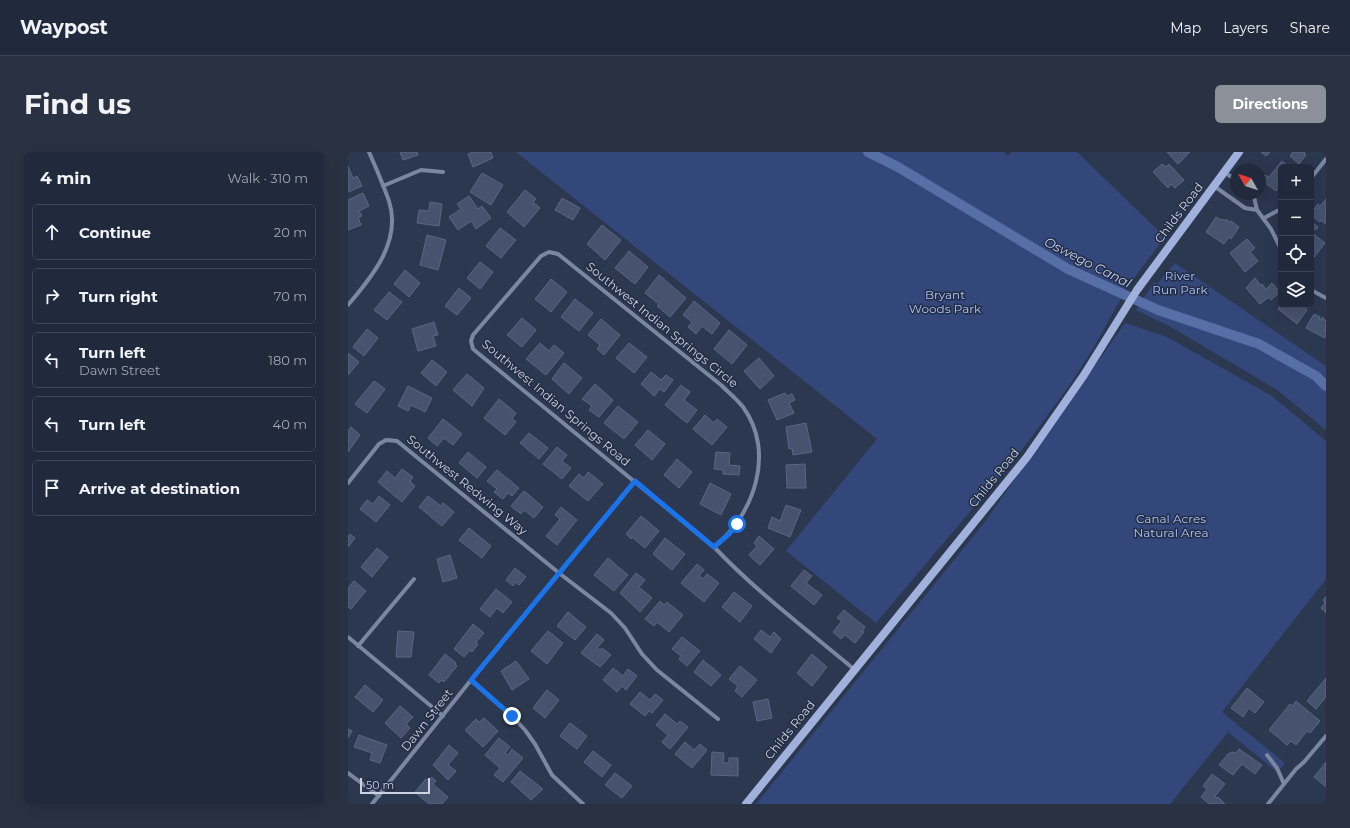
<!DOCTYPE html>
<meta charset="utf-8">
<style>
:root{--surface:#21293c;--page:#293143;--text:#f1f3f6;--muted:#a2a6af;--line:#3e4556;--accent:#8c9099}
body{margin:0;font-family:Montserrat,sans-serif;background:var(--page);color:var(--text)}
.controls{position:absolute;right:12px;top:12px;display:grid;overflow:hidden;border-radius:6px;box-shadow:0 4px 16px #0002}
.controls button{width:36px;height:36px;display:grid;place-items:center;padding:0;border:0;border-bottom:1px solid var(--line);background:var(--surface);color:var(--text);font:20px sans-serif}
.compass{position:absolute;left:882px;top:12px;width:36px;height:36px;border-radius:50%;background:var(--surface);box-shadow:0 4px 16px #0002;rotate:309deg}
.scale{position:absolute;left:12px;bottom:10px;width:70px;box-sizing:border-box;padding-left:4px;border:2px solid #cbd2e2;border-top:0;font-size:11px;line-height:14px;white-space:nowrap;color:#cbd2e2;-webkit-text-stroke:3px #232d45;paint-order:stroke}
.stop{position:absolute;width:12px;height:12px;margin:-9px;border:3px solid #1a73e8;border-radius:50%;background:#fff}
.stop.end{background:#1a73e8;border-color:#fff;box-shadow:0 1px 4px #0008}
.list{margin:0;padding:0;list-style:none}
h2{display:flex;justify-content:space-between;align-items:center;height:52px;margin:0;padding:0 16px;font-size:17px}
h2 small{font-size:13px;font-weight:400;color:var(--muted)}
.list li{display:grid;grid-template-columns:26px 1fr auto;gap:12px;align-items:center;box-sizing:border-box;height:56px;margin:0 8px 8px;padding:0 8px;border:1px solid var(--line);border-radius:6px}
.list b{display:block;font-size:15px;white-space:nowrap}
.list p{margin:0;font-size:13px;white-space:nowrap;color:var(--muted)}
.list em{font-size:13px;font-style:normal;color:var(--muted)}
.icon{flex:none;width:22px;height:22px;fill:none;stroke:currentColor;stroke-width:2;stroke-linecap:round;stroke-linejoin:round}
.map{position:relative;flex:none;width:978px;height:652px;overflow:hidden;border-radius:6px}
header{display:flex;align-items:center;gap:24px;box-sizing:border-box;height:56px;padding:0 20px;background:var(--surface);border-bottom:1px solid var(--line)}
header strong{font-size:19px}
nav{display:flex;gap:22px;margin-inline-start:auto;font-size:14px}
.intro{display:flex;align-items:center;justify-content:space-between;box-sizing:border-box;height:96px;padding:0 24px}
h1{margin:0;font-size:28px}
.button{padding:10px 18px;border-radius:6px;background:var(--accent);color:#fff;font-size:14px;font-weight:700}
main{display:flex;gap:24px;padding:0 24px}
aside{flex:1;background:var(--surface);border-radius:6px;box-shadow:0 4px 16px #0002}
.map>svg:first-child{display:block}
.green{fill:#33477b}
.lines{fill:none;stroke-linecap:round;stroke-linejoin:round}
.canal{stroke:#576ea7;stroke-width:10}
.building{fill:#47536e;stroke:#5a6682}
.street{stroke:#7b86a1;stroke-width:4}
.secondary{stroke:#a0b2dc;stroke-width:8}
.route{stroke:#1a73e8;stroke-width:5}
.labels{text-anchor:middle;stroke-width:3;stroke-linejoin:round;paint-order:stroke}
.street-label{font-size:12px;fill:#cbd2e2;stroke:#232d45}
.park-label{font-size:12px;fill:#b0c6f8;stroke:#232d45}
.water-label{font-size:13px;font-style:italic;fill:#c0cef0;stroke:#232d45}
</style>
<header>
<strong>Waypost</strong>
<nav><a>Map</a><a>Layers</a><a>Share</a></nav>
</header>
<div class="intro"><h1>Find us</h1><a class="button">Directions</a></div>
<main>
<aside>
<h2>4 min<small>Walk · 310 m</small></h2>
<ul class="list">
<li><svg class="icon" aria-label="ahead" viewBox="0 0 24 24"><path d="M12 20V5M6 11l6-6 6 6"/></svg><div><b>Continue</b></div><em>20 m</em></li>
<li><svg class="icon" aria-label="right" viewBox="0 0 24 24"><path d="M7 20v-9h11M14 6l5 5-5 5"/></svg><div><b>Turn right</b></div><em>70 m</em></li>
<li><svg class="icon" aria-label="left" viewBox="0 0 24 24"><path d="M17 20v-9H6M10 6l-5 5 5 5"/></svg><div><b>Turn left</b><p>Dawn Street</p></div><em>180 m</em></li>
<li><svg class="icon" aria-label="left" viewBox="0 0 24 24"><path d="M17 20v-9H6M10 6l-5 5 5 5"/></svg><div><b>Turn left</b></div><em>40 m</em></li>
<li><svg class="icon" aria-label="arrive" viewBox="0 0 24 24"><path d="M6 21V4h12l-3 4 3 4H6"/></svg><div><b>Arrive at destination</b></div></li>
</ul>
</aside>
<div class="map">
<svg width="978" height="652" viewBox="0 0 978 652">
<rect width="100%" height="100%" fill="#2c3750"/>
<path class="green" d="M168,0H656L660,4L663,0H729L817,85L780,134L743,200L719,237L673,299L528,471L438,399L529,287Z
M827,111L978,214V278L928,237L823,175L788,158L806,130L809,132Z
M777,171L819,185L924,244L978,289V427L874,560L937,611L929,620L880,580L822,652H408L636,371Z"/>
<g class="lines">
<path class="canal" d="M520,0L550,15L720,117L810,158L911,192L968,224L978,234"/>
</g>
<path class="building" d="M52,0H69L70,3L55,8Z
M125,0H143L145,6L125,15L120,2Z
M819,0H842L830,12Z
M913,0H922L918,4Z
M945,0H957L956,1L958,3L951,12L942,4Z
M934,9L941,15H933V33L928,39L913,28L917,23L921,25Z
M814,12L818,15L821,12L836,28L827,36L823,32L820,36L805,20Z
M0,14L5,26L9,24L14,34L0,40Z
M134,21L155,33L143,53L122,40Z
M177,38L188,47L185,50L192,56L176,75L159,60Z
M15,41L21,54L11,59L14,64L10,66L13,73L0,78V48Z
M121,44L130,57L134,54L143,66L128,77L123,69L110,78L101,65L113,57L109,52Z
M214,46L232,56L225,68L207,58Z
M978,47V70L977,72L973,68L972,70L963,63V61L970,52L972,54Z
M82,50L94,52L91,74L69,71L71,58L81,59Z
M868,65L873,68L874,67L877,69L878,67L882,70L883,69L891,75L883,87L881,85L876,92L858,80Z
M966,72L970,75L968,78L964,75Z
M254,73L273,88L257,108L239,92Z
M152,76L168,88L153,106L138,94Z
M963,80L977,91L963,109Z
M79,83L98,88L90,118L72,113Z
M899,87L907,96L902,100L910,109L897,120L882,101Z
M281,99L300,115L287,132L267,116Z
M132,110L145,120L132,137L119,126Z
M57,118L72,131L61,145L46,132Z
M311,123L338,146L322,165L309,154L311,152L297,141Z
M907,126L913,134L914,132L918,137L924,131L932,140L923,148L921,145L912,152L898,136Z
M203,127L219,140L203,160L187,147Z
M111,136L123,146L109,163L97,154Z
M41,140L54,150L39,168L26,158Z
M227,147L245,161L231,179L213,165Z
M346,149L372,171L364,182L354,174L348,182L340,175L344,170L335,163Z
M933,153H953L959,158L949,172L930,157Z
M966,162L972,165L971,167L973,168L974,165L978,169L977,186L958,176Z
M174,166L188,178L174,195L159,183Z
M253,167L272,183L256,203L249,197L252,193L240,183Z
M86,170L90,183L85,184L88,194L70,199L64,177Z
M19,177L30,186L16,204L5,195Z
M381,178L399,193L384,212L366,197Z
M192,191L201,199L206,193L216,201L198,223L178,207Z
M281,191L299,205L286,221L268,206Z
M0,201L11,210L0,223Z
M411,206L426,224L412,237L396,219Z
M84,208L99,220L88,234L73,221Z
M216,211L234,226L221,242L204,227Z
M303,220L313,228L318,223L325,228L316,240L312,237L306,244L293,232Z
M119,222L136,236L124,254L105,238Z
M26,229L37,237L19,261L7,252Z
M247,232L265,248L251,265L241,258L244,254L234,247Z
M333,233L342,240L336,248L349,258L339,271L317,253Z
M60,234L84,246L77,260L63,253L60,259L50,254Z
M437,241L439,244L444,242L447,248L441,251L446,261L429,268L420,248Z
M151,247L168,261L164,267L168,270L157,283L136,266Z
M270,254L290,270L276,287L256,271Z
M357,263L366,271L369,267L379,275L364,293L345,277Z
M95,267L114,282L105,293L96,286L89,294L80,286Z
M458,271L464,300L445,303L444,296L441,297L438,275Z
M3,275L12,283L0,300V279Z
M300,278L317,292L304,308L287,293Z
M181,281L200,296L191,307L172,291Z
M209,295L219,303L214,309L223,316L214,327L195,312Z
M120,300L138,315L129,326L111,311Z
M368,300L382,301L381,313L392,314L391,323L375,322V318L366,317Z
M329,307L344,320L331,336L316,323Z
M457,312L458,336H439L438,313Z
M54,317L65,325L62,329L67,334L54,350L30,330L39,319L47,326Z
M149,318L171,336L164,344L160,341L155,347L146,340L149,337L139,329Z
M240,320L255,332L240,349L221,334L231,322L236,326Z
M362,331L383,342L373,363L352,352Z
M176,339L195,355L186,366L176,358L173,362L163,354Z
M31,344L42,353L28,370L12,357L19,348L25,352Z
M80,344L93,354L95,351L106,360L94,374L71,355Z
M438,353L453,358L442,385L420,376L424,365L432,369Z
M213,355L229,368L209,393L198,384L212,367L207,363Z
M293,364L311,379L297,396L284,385L283,387L278,382Z
M121,376L143,394L134,406L111,388Z
M2,382L7,386L0,395V385Z
M411,384L426,397L412,413L401,403L409,394L406,391Z
M317,386L337,402L324,418L305,402Z
M29,396L40,405L24,425L13,415Z
M102,403L109,426L95,430L89,407Z
M260,406L280,423L266,439L246,423Z
M349,412L356,418L351,424L355,427L359,422L371,431L356,450L333,431Z
M167,416L178,425L171,433L168,430L165,434L158,428Z
M456,418L464,424L458,431L474,443L466,453L443,434Z
M288,421L297,428L291,435L304,446L292,460L272,441Z
M6,429L18,439L3,457L0,455V436Z
M148,437L164,450L155,461L149,456L142,465L132,457Z
M386,440L404,454L392,470L374,455Z
M978,445V461L973,456L977,451L975,448Z
M312,449L316,453L319,450L335,463L321,480L309,470L306,474L297,467Z
M496,458L517,475L514,479L516,480L507,491L497,483L493,487L485,480L494,469L489,466Z
M220,460L238,475L227,488L209,474Z
M125,472L136,481L128,490L130,492L124,500L122,498L116,505L106,497Z
M413,478L422,485L426,480L433,487L423,501L406,487Z
M50,479L66,480L63,505H48Z
M200,479L215,491L199,512L183,499Z
M249,482L256,488L249,496L252,498L254,496L263,503L252,515L233,501Z
M334,485L352,499L339,514L331,507L333,504L324,497Z
M97,502L108,511L107,512L109,514L96,530L94,528L91,531L81,523Z
M464,502L479,515L464,534L449,521Z
M355,508L373,523L363,534L346,520Z
M168,509L181,527L164,538L153,519Z
M392,514L409,528L394,545L387,539L390,534L381,527Z
M265,516L275,524L280,517L289,524L278,538L274,534L269,540L255,528Z
M978,526V545L968,557L959,549Z
M17,533L35,548L25,560L7,545Z
M899,536L916,550L907,561L901,556L895,565L883,556Z
M199,538L211,548L197,566L185,556Z
M292,540L302,548L307,542L315,548L304,561L301,559L297,564L282,552Z
M420,547L424,566L409,569L405,550Z
M948,549L972,569L962,581L959,579L948,593L943,589L939,593L921,578L942,552L945,554Z
M52,554L65,565L58,572L62,576L53,586L37,571Z
M317,562L329,572L332,569L340,575L322,597L314,590L320,583L308,573Z
M136,566L150,579L135,595L117,578L128,567L131,570Z
M222,571L239,584L229,597L212,584Z
M0,577L4,579L0,586Z
M11,583L39,593L32,611L22,608L24,601L6,595Z
M151,586L162,595L157,601L160,603L164,597L175,606L155,630L146,623L152,616L137,603Z
M337,590L346,598L352,592L359,598L344,616L327,602Z
M101,593L110,601L100,613L108,619L100,628L85,613Z
M891,597L914,613L907,622L894,612L885,623L871,613L880,602L884,600L888,601Z
M245,599L263,613L254,625L236,610Z
M364,600L376,601L375,611H381V606H390V624L363,623Z
M978,610V635L966,625Z
M172,619L195,637L183,648L163,630Z
M267,621L284,634L274,646L257,633Z
M864,622L877,632L867,644L869,646L870,645L877,652H861L853,645L859,637L855,634Z
M84,625L88,629L85,632L100,645L94,652H81L67,640L78,627L81,629Z"/>
<g class="lines">
<path class="street" d="M876,20L888,28
M963,26L978,7
M35,34L73,18L95,20
M866,34L897,56L909,58
M903,42L906,45L909,58L923,77L933,97
M916,66L933,57
M963,138L978,146
M0,153C24,125 54,89 41,49C35,32 28,16 21,0
M0,331L31,292L38,288L49,289L211,421L263,461L277,476L294,502L309,518L370,567
M366,395C406,363 428,300 395,255C389,247 380,240 373,233L210,102L201,100L193,104L125,183L123,189L125,197L366,395C409,440 459,478 507,518
M0,485L95,564
M10,494L66,427
M123,528L164,564L177,578L187,592L204,623L235,652
M919,603L929,616L936,632
M0,621L31,644
M24,652L123,528L287,329
M920,652L948,617L956,610L978,584"/>
<path class="secondary" d="M398,652L679,305L736,223L789,138L891,0"/>
</g>
<g class="lines">
<path class="route" d="M164,564L123,528L287,329L366,395L382,381L389,372"/>
</g>
<g class="labels">
<g class="street-label">
<text transform="translate(831 61) rotate(-53)" y="4">Childs Road</text>
<text transform="translate(314 173) rotate(39)" y="4">Southwest Indian Springs Circle</text>
<text transform="translate(208 251) rotate(40)" y="4">Southwest Indian Springs Road</text>
<text transform="translate(646 326) rotate(-51)" y="4">Childs Road</text>
<text transform="translate(119 333) rotate(39)" y="4">Southwest Redwing Way</text>
<text transform="translate(79 568) rotate(-52)" y="4">Dawn Street</text>
<text transform="translate(442 578) rotate(-51)" y="4">Childs Road</text>
</g>
<g class="park-label">
<text x="832" y="128">River<tspan x="832" dy="14">Run Park</tspan></text>
<text x="597" y="147">Bryant<tspan x="597" dy="14">Woods Park</tspan></text>
<text x="823" y="371">Canal Acres<tspan x="823" dy="14">Natural Area</tspan></text>
</g>
<g class="water-label">
<text transform="translate(740 110) rotate(27)" y="5">Oswego Canal</text>
</g>
</g>
</svg>
<div class="controls">
<button>+</button>
<button>−</button>
<button><svg class="icon" aria-label="locate" viewBox="0 0 24 24"><circle cx="12" cy="12" r="6"/><path d="M12 2v4M12 18v4M2 12h4M18 12h4"/></svg></button>
<button><svg class="icon" aria-label="layers" viewBox="0 0 24 24"><path d="M12 4l9 5-9 5-9-5zM3 14l9 5 9-5"/></svg></button>
</div>
<svg class="compass" viewBox="-18 -18 36 36"><path d="M0-13l5 13h-10z" fill="#e53935"/><path d="M0 13l5-13h-10z" fill="#a2a6af"/></svg>
<div class="scale">50 m</div>
<div class="stop" style="left:389px;top:372px"></div>
<div class="stop end" style="left:164px;top:564px"></div>
</div>
</main>
